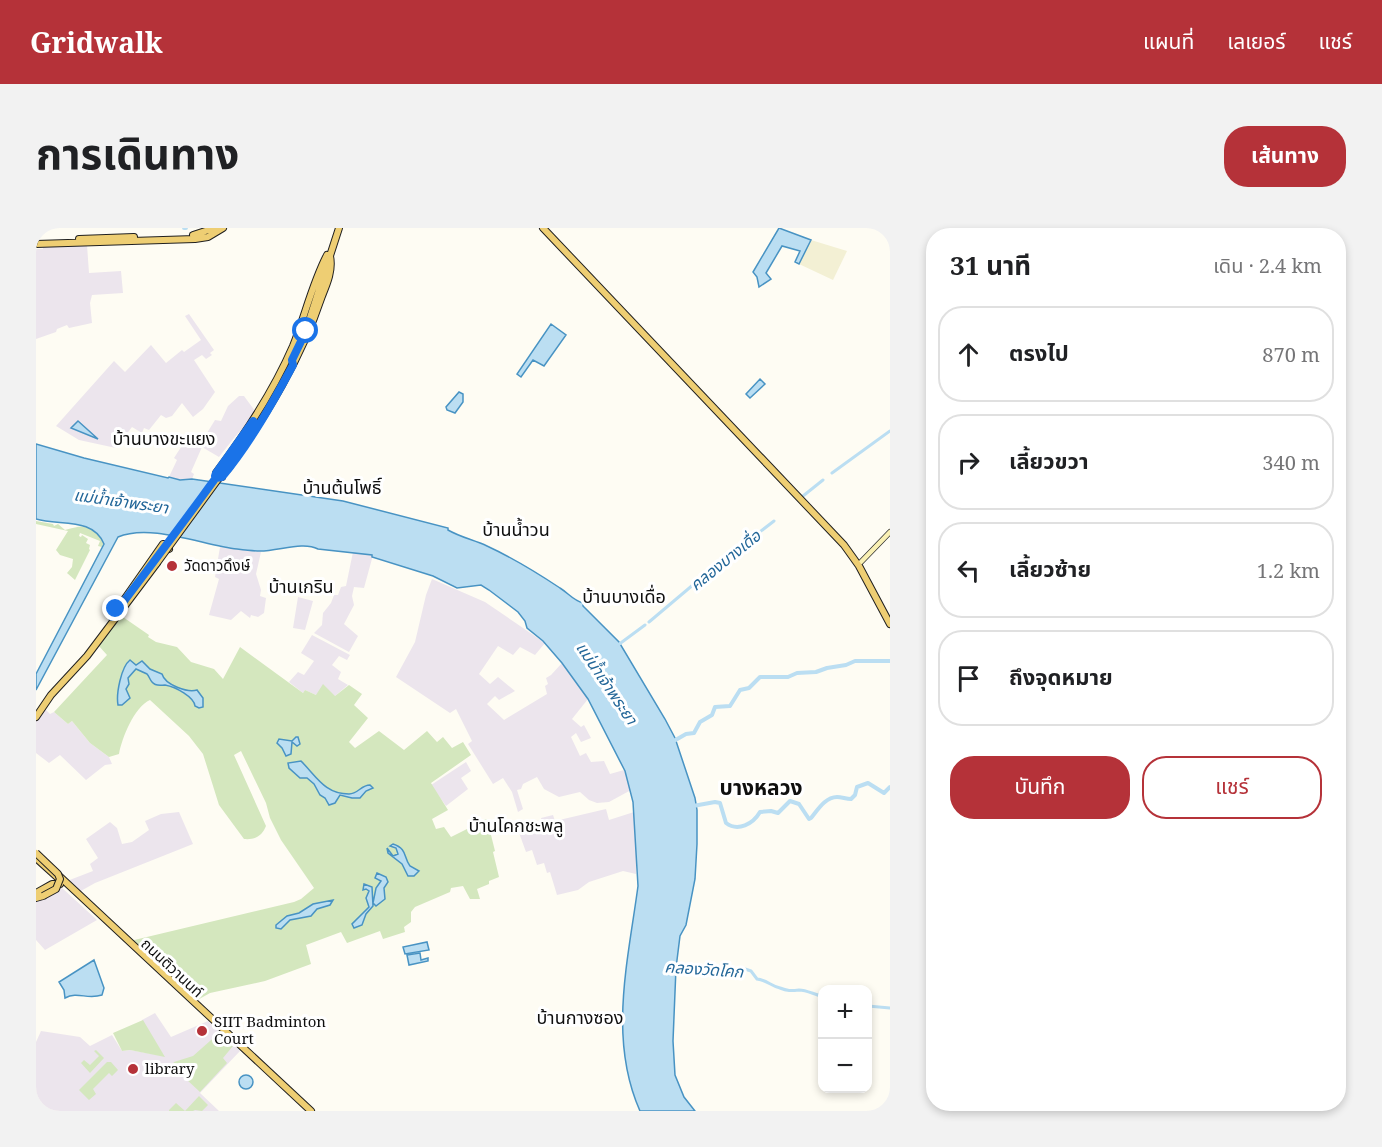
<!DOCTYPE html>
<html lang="th">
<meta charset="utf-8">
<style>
:root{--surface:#fff;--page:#f2f2f2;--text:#202124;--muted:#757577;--line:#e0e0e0;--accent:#b53239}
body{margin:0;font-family:"Noto Serif","Noto Sans Thai",serif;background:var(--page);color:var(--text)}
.controls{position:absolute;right:18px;bottom:18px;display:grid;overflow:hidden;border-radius:12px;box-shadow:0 3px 9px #0003}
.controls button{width:54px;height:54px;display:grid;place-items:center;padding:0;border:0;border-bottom:2px solid var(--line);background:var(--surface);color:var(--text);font:30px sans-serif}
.stop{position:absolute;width:18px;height:18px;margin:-14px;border:4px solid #1a73e8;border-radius:50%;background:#fff}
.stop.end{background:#1a73e8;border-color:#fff;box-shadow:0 2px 6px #0008}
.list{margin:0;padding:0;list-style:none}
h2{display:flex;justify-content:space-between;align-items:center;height:78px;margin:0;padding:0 24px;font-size:26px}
h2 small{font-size:20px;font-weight:400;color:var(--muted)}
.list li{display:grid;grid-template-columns:39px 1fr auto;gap:18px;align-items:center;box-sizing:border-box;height:96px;margin:0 12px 12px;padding:0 12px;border:2px solid var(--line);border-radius:24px}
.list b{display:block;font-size:22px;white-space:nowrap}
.list em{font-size:20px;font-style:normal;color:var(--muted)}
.actions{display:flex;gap:12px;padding:18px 24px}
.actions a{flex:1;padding:14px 0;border:2px solid var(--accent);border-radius:24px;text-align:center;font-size:21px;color:var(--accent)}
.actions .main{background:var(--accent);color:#fff}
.icon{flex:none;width:33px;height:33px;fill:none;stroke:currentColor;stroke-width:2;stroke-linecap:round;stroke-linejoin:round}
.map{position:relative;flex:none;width:854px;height:883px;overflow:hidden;border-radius:24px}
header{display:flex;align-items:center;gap:36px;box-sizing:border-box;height:84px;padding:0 30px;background:var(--accent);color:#fff}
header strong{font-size:28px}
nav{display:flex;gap:33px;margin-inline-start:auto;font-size:21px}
.intro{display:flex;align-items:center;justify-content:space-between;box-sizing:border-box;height:144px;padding:0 36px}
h1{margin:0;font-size:42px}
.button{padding:15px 27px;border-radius:24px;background:var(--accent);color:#fff;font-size:21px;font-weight:700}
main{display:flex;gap:36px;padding:0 36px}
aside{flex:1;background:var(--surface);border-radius:24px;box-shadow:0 3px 9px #0003}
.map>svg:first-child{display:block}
.industrial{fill:#ece5ed}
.farmland{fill:#f3f0d4}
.green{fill:#d4e7be}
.water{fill:#bbdef2;stroke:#4893c3;stroke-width:1.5}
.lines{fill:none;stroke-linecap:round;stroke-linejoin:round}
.canal{stroke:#bbdef2;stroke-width:3}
.river{stroke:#bbdef2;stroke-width:4}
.secondary-casing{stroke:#313131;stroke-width:6}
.primary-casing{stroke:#202020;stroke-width:8}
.secondary{stroke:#f9f0b3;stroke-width:4.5}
.primary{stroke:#eece73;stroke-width:6}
.primary-bridge-casing{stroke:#202020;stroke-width:8;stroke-linecap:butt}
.primary-bridge{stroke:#eece73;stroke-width:6}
.route{stroke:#1a73e8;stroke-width:8}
.poi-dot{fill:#b53239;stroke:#fff;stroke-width:2}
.labels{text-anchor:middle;stroke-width:6;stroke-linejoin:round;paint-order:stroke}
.poi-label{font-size:15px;fill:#0f0f0f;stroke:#fff;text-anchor:start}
.street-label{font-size:15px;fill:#0f0f0f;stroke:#fff}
.water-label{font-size:16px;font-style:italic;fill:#226698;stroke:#fff}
.quarter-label{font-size:18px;fill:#0f0f0f;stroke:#fff}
.district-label{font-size:21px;font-weight:bold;fill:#0f0f0f;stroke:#fff}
</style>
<header>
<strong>Gridwalk</strong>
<nav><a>แผนที่</a><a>เลเยอร์</a><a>แชร์</a></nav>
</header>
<div class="intro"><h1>การเดินทาง</h1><a class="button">เส้นทาง</a></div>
<main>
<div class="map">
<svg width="854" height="883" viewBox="0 0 854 883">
<rect width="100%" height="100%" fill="#fefcf3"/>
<path class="industrial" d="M51,17L53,45L85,43L87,65L56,67L54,75L56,95L33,100L31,97L21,101L20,104L0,111V21H7V18Z
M153,86L178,122L174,125L176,127L170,131L166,127L158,132L179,164L167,181L157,189L146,175L136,188L130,190L125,187L113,202L108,200L106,205L96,199L80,220L43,212L20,198L78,133L89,144L115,117L130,135L146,122L148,124L165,112L149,88Z
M203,168H208L219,183V186L198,210L183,229L166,219L155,244L158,246L156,251L143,252L133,249L141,232L138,230L147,216L163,218L179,192L185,193L192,178Z
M184,319L225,324L220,346L225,362L224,368L230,370L228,385L222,389L215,387L214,390L205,383L195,392L173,387L183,351L179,349Z
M317,324L337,327L328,360L318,359L316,368L318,377L308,396L322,408L313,424L278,405L286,397L287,385L295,375L298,367H302L305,359L310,358Z
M396,351L449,374L509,415L499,427L484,419L477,427L462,418L443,446L454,456L462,449L479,463L463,472L459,468L451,476L468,492L511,466L509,458L512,456L510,450L515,447L526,435L552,471L536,491L545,499L548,497L555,510L545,514L540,505L535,509L544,528L550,525L555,534L568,533L574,546L588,542L595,562L573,574L561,575L553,572L544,564L523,569L508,561L501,549L487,556L485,561L481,562L487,581L482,584L476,564L467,550L457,556L432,516L436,513L420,481L414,485L360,449L379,414L390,367Z
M262,369L277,373L269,402L257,400Z
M276,407L314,427L311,432L303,428L296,437L305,444L302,451L312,457L299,468L280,467L269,462L267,465L253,454L262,444L268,447L278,433L265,425Z
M7,479L14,486L18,484L32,496L36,493L54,515L73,529L76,536L69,537L50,552L24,527L13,535L0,525V492Z
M430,534L435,543L425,550L432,561L410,578L395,557Z
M570,581L573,592L598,584L600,612V646L587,643L553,654L542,662L521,667L514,644L511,645L508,635L501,637L496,622L490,624L482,602L506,596L505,590L517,587L519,593Z
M143,584L157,616L59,655L43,664L31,653L57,643L54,636L62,630L50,611L74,594L81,600L86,616L96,614L113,602L109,593L125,586Z
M25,659L61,692L9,722L0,712V671Z
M119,785L135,809L172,793L204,823L164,865L183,883H0V814L5,803L44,809L54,818L76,807L86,823L94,822L128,828L106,792Z"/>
<path class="farmland" d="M775,12L811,23L797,52L763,36Z"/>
<path class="green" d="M0,293L17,296L18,298L22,296L29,302C49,297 52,295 68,313L66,319L62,318L64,313L44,305L43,308L45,309L46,307L52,311L50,315L54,317L53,321L54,322L39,352L31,345L36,339L37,331L24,327L20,322L32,303L0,296Z
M84,387L113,407L112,409L120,414L141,419L155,434L178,441L187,451L204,419L267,465L269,462L280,467L287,456L299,468L313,457L326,466L318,477L332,490L313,514L319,520L343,503L368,522L391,503L401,514L407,509L416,520L427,514L435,527L395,555L412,582L396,591L400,601L408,599L415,609L435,599V595L451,591L459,623L457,624L463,649L453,653V656L441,661L444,671H434L427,658L415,660L414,664L379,679L375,684V694L368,699L369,704L347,711L344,703L311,715L305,704L270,717L275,736L229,753L174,765L158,774L94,713L258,674L265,671L278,660L245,612L234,590L230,575L205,523L198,527L230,598C226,608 219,612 208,611L183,577L167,526L153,508L114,472C98,479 86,510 83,526L73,529L54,515L36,493L32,496L18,484L71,427L62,417Z
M107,792L129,829L94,822L86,823L77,805Z
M183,805L197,818L187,830L191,835L164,864L136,838L138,834L157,828Z
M60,822L68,830L54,845L45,835L48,832L54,837L63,828L58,823Z
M71,834H75L82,842L76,848L73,845L57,861L60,866L53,872L43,862Z
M163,868L172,877L166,883L159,882L157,883H133V882L140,875L149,883Z"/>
<path class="water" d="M743,0L775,12L763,36L759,34L764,23L746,18L730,45L735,51L723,59L721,49L717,44Z
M515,96L530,107L508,138L497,132L485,149L481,146Z
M724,151L729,156L714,170L710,166Z
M423,164L427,166V174L419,185L411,182L410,179Z
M42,193L62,211L35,200Z
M0,216L48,230L132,250L133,249L144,252L156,251L307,273L412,300V302C424,309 438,312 451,318C477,330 500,344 524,360C532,365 538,373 547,375V378L583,414L629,491L639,510L659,570L661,582V616L659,651L650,697L644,708L640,740L637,813L639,847L648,869L659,883H604C572,811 592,733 602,658L597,574L589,543L552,471L526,435L507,413L491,400L489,393L482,384L453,362L445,357L421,360L397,348L336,329V327L282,321C267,313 243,323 224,323C217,323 209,322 201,321C167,317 114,295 82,309L0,462V446L68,316C57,289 24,298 0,291Z
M94,432L100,437L106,433L114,441L126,446C129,457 152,465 161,462L167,470V479L163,480L159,478C158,469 140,459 129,457C125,457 120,459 116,454C114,452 113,448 111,446L100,441L92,450L93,456L90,461L94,470L86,477H82C80,466 85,439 94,432Z
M260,509H262L264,516L261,518L256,514L255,526L250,528L246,520L241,515L243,511L256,513Z
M265,533C281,549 289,566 313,566C322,566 325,557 334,557L337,560L330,563L324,570H316L304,567L299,575L293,577L289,570L284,567L278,556L271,550H264L253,540L252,535Z
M357,616C372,621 367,629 374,638L383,643L378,648H372L366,636L352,625L351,620L357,628L362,626L360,620L354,618Z
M341,645L350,649L352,654L348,660L349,671L340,678L337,675L340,660L345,653L339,650Z
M328,656L336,659L337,678L330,686L326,697L318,700L316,696L333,679L330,670L333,663L330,661L327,662Z
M297,672L294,677L281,681L275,688L254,692L245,701L240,700V697L251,688L263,685L277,676Z
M391,714L393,722L369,726L367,719Z
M384,725L385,732L392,730V733L373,737L371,727Z
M58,732L68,760L66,767C51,772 42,763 29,770L28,762L23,754Z
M203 854a7 7 0 1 1 14 0a7 7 0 1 1-14 0Z"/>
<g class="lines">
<path class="canal" d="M796,245L854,203
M767,268L787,252
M613,394L677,340L738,293
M582,417L609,397
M638,739L689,738L700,743L709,741L715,743L721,751C731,752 735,758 744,760C751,763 755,763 763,762C771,762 779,767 786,768
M832,778L854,780"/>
<path class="river" d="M148,0H150
M636,514L650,506L658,505L664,494L676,487L679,479L694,478L704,462L713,460L724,449H752L761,445L780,444L791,440L810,437L819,433H854
M657,578L679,574L684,575L690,595C702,604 717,596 724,584L735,583L742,585L754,573L763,576L773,591L775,590C781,583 789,569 801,569C806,569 810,571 815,571L819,567L821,559L832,555L848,565L854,559"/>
<g class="secondary-casing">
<path id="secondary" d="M825,334L854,304"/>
</g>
<g class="primary-casing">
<path id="primary" d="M507,0L808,317L823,338L854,396
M157,7L179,0
M43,11L98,9
M0,16L159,11L172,9L187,0
M269,105L303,0
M192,241C231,187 265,131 286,68C291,56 297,42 294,28
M186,249L180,250V245C210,205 237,164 257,118C269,88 276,56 291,27
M78,386L127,316L131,317L133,321
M0,489L15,467L51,428L121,335
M0,630L21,649
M21,646L275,883
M0,665L16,656H24
M0,670L7,668"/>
</g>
<use href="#secondary" class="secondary"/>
<use href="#primary" class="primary"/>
<g class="primary-bridge-casing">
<path id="primary-bridge" d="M121,335L194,235
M0,625L22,646L24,651L20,661L7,668"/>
</g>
<use href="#primary-bridge" class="primary-bridge"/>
</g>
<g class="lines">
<path class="route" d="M80,381L76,389C107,348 138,307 168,266C185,242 205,219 217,193L180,245L179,248L180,250L186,249C214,215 236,176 257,137L256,132L270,103"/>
</g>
<g class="poi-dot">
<circle cx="136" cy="338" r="6"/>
<circle cx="166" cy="803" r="6"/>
<circle cx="97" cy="841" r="6"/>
</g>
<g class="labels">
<g class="poi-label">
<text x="148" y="343">วัดดาวดึงษ์</text>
<text x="178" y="799">SIIT Badminton<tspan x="178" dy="17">Court</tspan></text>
<text x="109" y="846">library</text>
</g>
<g class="street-label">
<text transform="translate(136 740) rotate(43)" y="5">ถนนติวานนท์</text>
</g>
<g class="water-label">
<text transform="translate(85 273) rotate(8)" y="6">แม่น้ำเจ้าพระยา</text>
<text transform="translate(689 332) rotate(-39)" y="6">คลองบางเดื่อ</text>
<text transform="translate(571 455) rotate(56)" y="6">แม่น้ำเจ้าพระยา</text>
<text transform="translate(668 741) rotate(4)" y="6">คลองวัดโคก</text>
</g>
<g class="quarter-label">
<text x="128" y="217">บ้านบางขะแยง</text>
<text x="306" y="266">บ้านต้นโพธิ์</text>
<text x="480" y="308">บ้านน้ำวน</text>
<text x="265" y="365">บ้านเกริน</text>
<text x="588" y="375">บ้านบางเดื่อ</text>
<text x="480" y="604">บ้านโคกชะพลู</text>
<text x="544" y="796">บ้านกางซอง</text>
</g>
<g class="district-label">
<text x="725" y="567">บางหลวง</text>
</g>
</g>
</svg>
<div class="controls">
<button>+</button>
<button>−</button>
</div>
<div class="stop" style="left:270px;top:103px"></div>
<div class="stop end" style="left:80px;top:381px"></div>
</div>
<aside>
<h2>31 นาที<small>เดิน · 2.4 km</small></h2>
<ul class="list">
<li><svg class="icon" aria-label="ahead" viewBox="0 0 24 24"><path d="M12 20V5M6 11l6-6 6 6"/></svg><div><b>ตรงไป</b></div><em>870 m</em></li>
<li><svg class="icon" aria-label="right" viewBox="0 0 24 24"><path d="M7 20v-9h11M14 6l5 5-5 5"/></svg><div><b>เลี้ยวขวา</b></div><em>340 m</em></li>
<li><svg class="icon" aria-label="left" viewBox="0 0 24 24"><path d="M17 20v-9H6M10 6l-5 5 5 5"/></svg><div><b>เลี้ยวซ้าย</b></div><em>1.2 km</em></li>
<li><svg class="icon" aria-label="arrive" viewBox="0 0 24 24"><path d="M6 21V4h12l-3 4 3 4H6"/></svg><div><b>ถึงจุดหมาย</b></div></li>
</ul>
<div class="actions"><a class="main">บันทึก</a><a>แชร์</a></div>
</aside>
</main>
